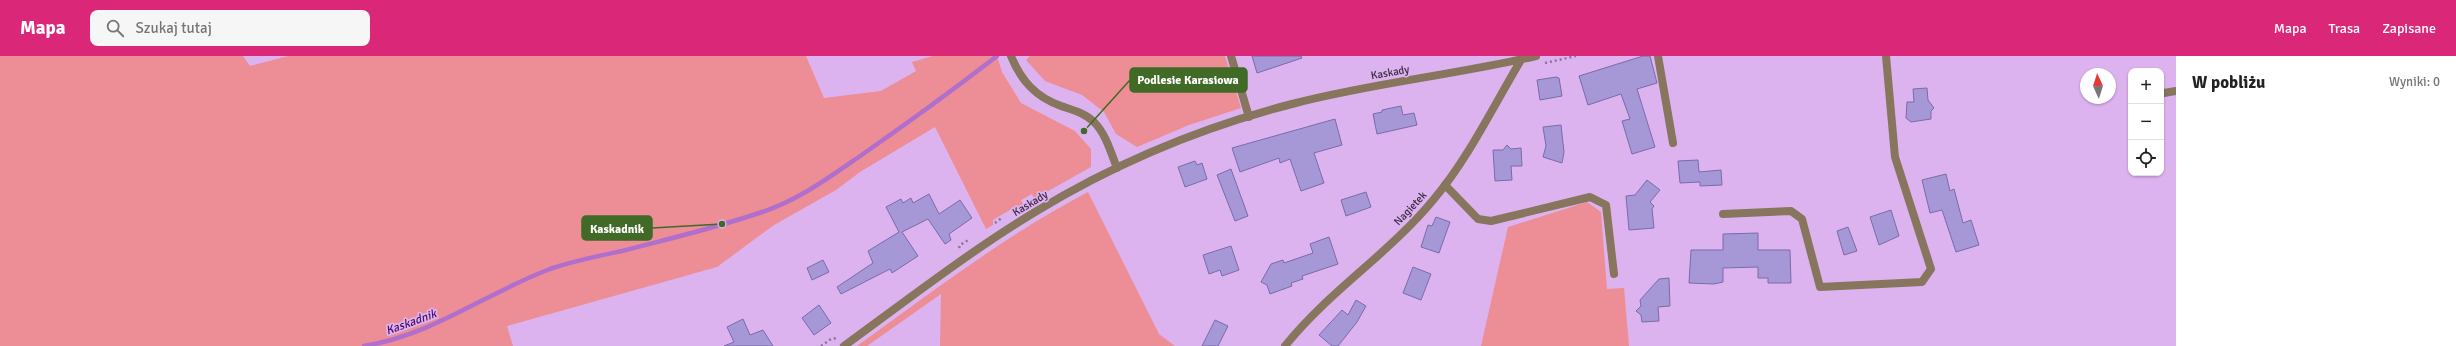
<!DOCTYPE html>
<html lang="pl">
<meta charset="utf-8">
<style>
:root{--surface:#fff;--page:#f6f6f6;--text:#222;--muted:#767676;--line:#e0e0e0;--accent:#db2777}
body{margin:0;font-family:Signika,sans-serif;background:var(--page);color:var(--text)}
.controls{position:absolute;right:12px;top:12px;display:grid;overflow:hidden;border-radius:8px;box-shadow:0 1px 3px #0004}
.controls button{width:36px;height:36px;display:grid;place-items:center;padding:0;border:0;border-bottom:1px solid var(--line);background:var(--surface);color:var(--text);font:20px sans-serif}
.compass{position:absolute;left:2080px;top:12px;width:36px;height:36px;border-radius:50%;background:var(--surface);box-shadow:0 1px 3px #0004;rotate:356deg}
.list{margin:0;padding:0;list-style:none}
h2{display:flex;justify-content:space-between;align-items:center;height:52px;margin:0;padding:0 16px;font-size:17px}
h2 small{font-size:13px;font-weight:400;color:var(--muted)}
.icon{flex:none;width:22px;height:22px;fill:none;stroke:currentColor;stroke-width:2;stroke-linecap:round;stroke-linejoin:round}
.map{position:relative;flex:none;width:2176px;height:290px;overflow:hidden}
header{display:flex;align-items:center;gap:24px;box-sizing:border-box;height:56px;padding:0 20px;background:var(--accent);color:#fff}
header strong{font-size:19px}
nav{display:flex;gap:22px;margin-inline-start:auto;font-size:14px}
.search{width:280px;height:36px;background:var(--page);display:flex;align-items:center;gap:10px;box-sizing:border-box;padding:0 14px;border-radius:8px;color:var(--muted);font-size:15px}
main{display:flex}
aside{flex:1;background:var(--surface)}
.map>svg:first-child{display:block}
.green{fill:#ed8d95}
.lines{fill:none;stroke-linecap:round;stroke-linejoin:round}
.stream{stroke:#b06fcc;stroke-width:4.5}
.building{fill:#a697d7;stroke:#7b6ba8}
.path{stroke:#8d709a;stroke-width:2.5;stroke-dasharray:2 3;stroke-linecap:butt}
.service{stroke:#87755d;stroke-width:8}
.minor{stroke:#87755d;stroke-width:8}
.labels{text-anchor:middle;stroke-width:3.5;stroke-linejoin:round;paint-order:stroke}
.street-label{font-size:11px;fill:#392840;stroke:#dcb3ef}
.water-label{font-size:12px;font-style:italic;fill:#4f0e65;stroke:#dcb3ef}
.leader{fill:none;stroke:#406a26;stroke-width:1.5}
.callout-dot{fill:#406a26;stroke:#dcb3ef;stroke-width:1.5}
.callout{fill:#406a26;stroke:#406a26;stroke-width:1.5}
.callout-label{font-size:12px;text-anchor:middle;font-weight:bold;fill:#fff}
</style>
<header>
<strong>Mapa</strong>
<div class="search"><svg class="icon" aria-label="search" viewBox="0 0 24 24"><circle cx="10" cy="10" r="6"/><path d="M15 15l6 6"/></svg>Szukaj tutaj</div>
<nav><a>Mapa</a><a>Trasa</a><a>Zapisane</a></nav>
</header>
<main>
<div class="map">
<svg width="2176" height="290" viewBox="0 0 2176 290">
<rect width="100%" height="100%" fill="#dcb3ef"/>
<path class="green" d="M0,0H243L250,10L288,0H806L824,42L881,35L916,15L912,6L933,0H997L1002,16L1021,47L1075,75L1091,93V111L1034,143L1032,138L1021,144L1024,150L1015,151L993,164V169L986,173L935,71L860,116L836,134L774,169L717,211L507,270L513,290H0Z
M1030,0H1225L1241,52L1189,69L1137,91L1116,78L1104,56L1082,39L1045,25L1026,4Z
M1088,136L1159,278L1175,290H940L941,238L867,290H857C932,236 1006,179 1088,136Z
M1587,146L1601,156L1607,233L1624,232L1629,290H1481L1508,171Z"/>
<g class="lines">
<path class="stream" d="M364,290C433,279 486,237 550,213C573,205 598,200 622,195C668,183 716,172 762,156C799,144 831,120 863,98C909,66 953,34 997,0"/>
</g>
<path class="building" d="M1252,0H1301L1302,2L1257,17Z
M1643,0H1650L1657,27L1637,33L1655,91L1632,98L1622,65L1630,63L1621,38L1588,49L1579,20Z
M1556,21L1559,22L1562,40L1540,44L1537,24Z
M1927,32L1928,44L1934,52L1931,55V63L1911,66L1906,62L1907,46H1914L1913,33Z
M1401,50L1403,59L1414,57L1417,69L1377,78L1373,58L1382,56V54Z
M1335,63L1342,89L1314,97L1324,127L1301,135L1290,103L1280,107L1279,102L1240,116L1232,92Z
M1561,69L1564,96L1562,107L1543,101L1546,90L1543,71Z
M1507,89L1511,93L1521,92L1522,110H1511L1512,124L1495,125L1493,94H1503Z
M1698,104L1699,116L1721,114L1722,129L1700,130V126L1680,127L1678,105Z
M1195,105L1197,109L1202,107L1207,123L1185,131L1178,111Z
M1231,113L1248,160L1235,165L1217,119Z
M1946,118L1950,135L1954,133L1963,167L1971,164L1979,189L1956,196L1942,154L1930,157L1922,124Z
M1647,124L1660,134L1650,146L1654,150L1652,153L1654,172L1629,174L1626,140L1635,139Z
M1366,136L1371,151L1346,160L1341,144Z
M929,138L939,158L960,144L972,162L949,178L951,184L945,188L928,163L902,176L918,200L892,217L890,213L841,238L837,231L873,207L868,195L899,176L886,151L901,143L903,147L911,142L913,147Z
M1891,154L1899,180L1879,189L1870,161Z
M1436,161L1450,166L1439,197L1421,191L1428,169L1432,170Z
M1848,171L1857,195L1844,199L1837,175Z
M1758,177V194H1790L1791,227H1768V222H1758V211L1723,212V226L1714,228L1689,227L1691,194H1723V178Z
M1329,181L1338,208L1302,220L1303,223L1291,227L1292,230L1270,238L1267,229L1261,226L1271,208L1283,204L1284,207L1313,197L1310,188Z
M1231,190L1239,214L1222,220L1220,214L1209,218L1203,199Z
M823,204L829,216L812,224L807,212Z
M1413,211L1431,218L1421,244L1403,237Z
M1669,222L1670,250L1658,251L1659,265L1642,266L1641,259L1636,255L1641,250L1640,244L1659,223Z
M1356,244L1366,250L1357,266L1338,290H1332L1319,279L1342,254L1348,259Z
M819,249L831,267L814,279L802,262Z
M743,263L750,279L763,274L773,290H724L734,286L727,271Z
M1215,264L1228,270L1218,290H1202Z"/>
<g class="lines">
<path class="path" d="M1545,7L1576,0
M995,167L1003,161
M959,192L960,189L970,183
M821,290L831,283L837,282"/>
<path class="service" d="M1658,0L1673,87
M2164,37L2176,35
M1445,129L1478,163L1491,165L1590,141L1606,149L1614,218
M1723,158L1791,155L1802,163L1820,231L1922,226L1931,213L1895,101L1886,0"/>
<path class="minor" d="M1011,0C1021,25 1036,41 1061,50C1073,54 1085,57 1094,66C1106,78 1111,97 1117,112
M1231,0L1249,61
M844,290C907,244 969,196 1035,156C1114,108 1202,71 1292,48C1372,27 1455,19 1536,0
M1285,290C1330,234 1389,198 1434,143C1468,103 1494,49 1521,4"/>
</g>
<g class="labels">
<g class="street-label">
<text transform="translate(1390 16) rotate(-10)" y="4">Kaskady</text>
<text transform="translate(1030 147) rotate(-31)" y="4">Kaskady</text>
<text transform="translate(1410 152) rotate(-47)" y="4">Nagietek</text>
</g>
<g class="water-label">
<text transform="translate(411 266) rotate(-20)" y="4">Kaskadnik</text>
</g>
</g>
<path class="leader" d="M1084 75L1130 24M722 168L652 172"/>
<g class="callout-dot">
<circle cx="1084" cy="75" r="4"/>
<circle cx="722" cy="168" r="4"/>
</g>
<g class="callout">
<rect x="1130" y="12" width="117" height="24" rx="4"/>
<rect x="582" y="160" width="70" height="24" rx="4"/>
</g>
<g class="callout-label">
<text x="1188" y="28">Podlesie Karasiowa</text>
<text x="617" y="177">Kaskadnik</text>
</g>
</svg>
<div class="controls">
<button>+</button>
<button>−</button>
<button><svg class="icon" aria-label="locate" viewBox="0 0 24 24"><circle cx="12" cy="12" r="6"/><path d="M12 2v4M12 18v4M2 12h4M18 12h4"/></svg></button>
</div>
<svg class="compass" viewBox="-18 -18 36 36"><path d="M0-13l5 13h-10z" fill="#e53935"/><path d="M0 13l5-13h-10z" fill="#767676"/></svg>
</div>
<aside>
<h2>W pobliżu<small>Wyniki: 0</small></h2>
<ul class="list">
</ul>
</aside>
</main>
